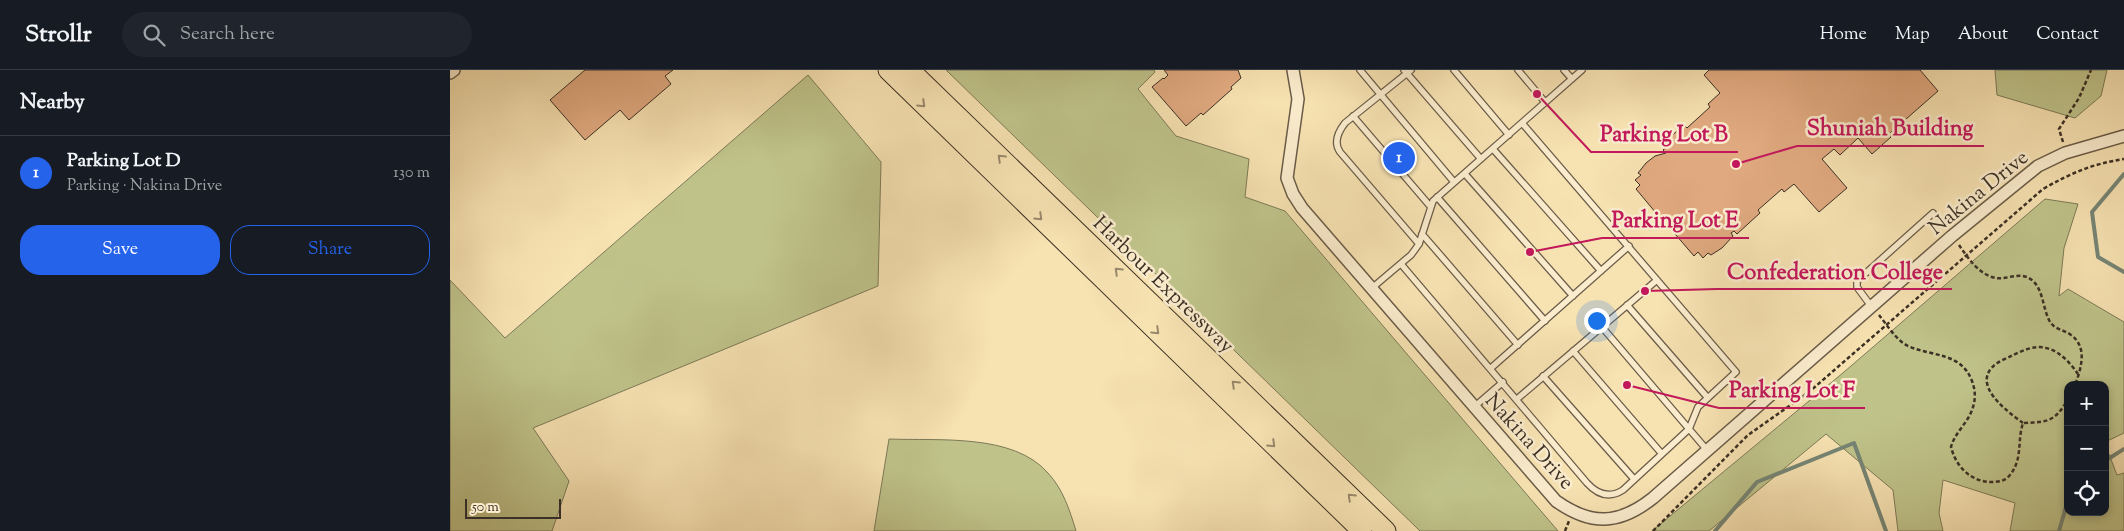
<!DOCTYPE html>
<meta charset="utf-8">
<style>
:root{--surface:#171b24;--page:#20242c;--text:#f1f3f6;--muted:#9ea1a6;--line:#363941;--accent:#2563eb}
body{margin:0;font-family:"Sorts Mill Goudy",serif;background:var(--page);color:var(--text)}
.controls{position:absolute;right:15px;bottom:15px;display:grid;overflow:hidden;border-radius:10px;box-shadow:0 2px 8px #0003}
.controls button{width:45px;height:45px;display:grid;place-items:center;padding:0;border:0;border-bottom:1px solid var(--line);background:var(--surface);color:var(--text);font:25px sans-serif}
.scale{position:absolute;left:15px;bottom:12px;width:96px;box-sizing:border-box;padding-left:5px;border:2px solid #3b3025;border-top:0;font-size:14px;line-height:18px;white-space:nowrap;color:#3b3025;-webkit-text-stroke:4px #faeccd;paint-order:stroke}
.you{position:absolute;left:1146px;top:250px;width:18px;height:18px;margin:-12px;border:4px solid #fff;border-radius:50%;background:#1a73e8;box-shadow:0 0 0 8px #1a73e833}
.badge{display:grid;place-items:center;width:32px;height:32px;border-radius:50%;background:var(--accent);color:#fff;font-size:16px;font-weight:700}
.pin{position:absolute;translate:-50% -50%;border:2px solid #fff;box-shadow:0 1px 5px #0006}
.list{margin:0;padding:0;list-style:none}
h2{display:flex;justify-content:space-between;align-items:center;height:65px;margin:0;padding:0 20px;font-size:21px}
h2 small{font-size:16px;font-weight:400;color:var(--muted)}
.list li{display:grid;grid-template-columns:32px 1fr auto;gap:15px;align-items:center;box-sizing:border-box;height:75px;padding:0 20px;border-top:1px solid var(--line)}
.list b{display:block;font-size:19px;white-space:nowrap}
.list p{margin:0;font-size:16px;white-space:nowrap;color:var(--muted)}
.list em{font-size:16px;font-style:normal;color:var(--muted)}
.actions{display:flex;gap:10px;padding:15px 20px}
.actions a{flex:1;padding:11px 0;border:1px solid var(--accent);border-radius:20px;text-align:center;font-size:18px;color:var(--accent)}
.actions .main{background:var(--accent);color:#fff}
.icon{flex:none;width:28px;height:28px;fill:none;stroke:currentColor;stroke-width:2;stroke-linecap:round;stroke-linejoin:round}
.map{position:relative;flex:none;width:1674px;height:461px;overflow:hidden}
header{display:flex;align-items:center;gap:30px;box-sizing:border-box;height:70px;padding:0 25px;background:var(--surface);border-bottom:1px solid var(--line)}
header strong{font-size:24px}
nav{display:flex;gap:28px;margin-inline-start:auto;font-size:18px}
.search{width:350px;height:45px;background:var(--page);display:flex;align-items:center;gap:12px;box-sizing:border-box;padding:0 18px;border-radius:28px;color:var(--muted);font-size:19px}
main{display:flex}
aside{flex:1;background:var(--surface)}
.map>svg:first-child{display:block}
.green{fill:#bfc38a;stroke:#7d7a58}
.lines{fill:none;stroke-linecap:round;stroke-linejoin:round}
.stream{stroke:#768575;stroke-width:4}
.building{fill:#e0a980;stroke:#3b3025}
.service-casing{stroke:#6a5c48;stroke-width:8}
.minor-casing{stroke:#6a5c48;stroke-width:14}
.primary-casing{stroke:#3b3025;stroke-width:21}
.path{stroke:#3b3025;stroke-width:2.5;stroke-dasharray:4 2.5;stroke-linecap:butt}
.service{stroke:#faeccd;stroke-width:5.5}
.minor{stroke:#faeccd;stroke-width:11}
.primary{stroke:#f7e2b2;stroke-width:19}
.oneway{stroke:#99896c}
.labels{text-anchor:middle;stroke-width:5;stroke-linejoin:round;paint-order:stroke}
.street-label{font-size:21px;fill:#3b3025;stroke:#faeccd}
.leader{fill:none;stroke:#c2185b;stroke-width:2}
.callout-dot{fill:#c2185b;stroke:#faeccd;stroke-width:2}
.callout-label{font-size:22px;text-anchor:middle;font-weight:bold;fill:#c2185b;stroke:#faeccd;stroke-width:5;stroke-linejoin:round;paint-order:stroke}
</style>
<header>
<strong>Strollr</strong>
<div class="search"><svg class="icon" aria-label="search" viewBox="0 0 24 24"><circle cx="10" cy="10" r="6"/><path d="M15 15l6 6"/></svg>Search here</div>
<nav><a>Home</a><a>Map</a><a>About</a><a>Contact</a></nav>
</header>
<main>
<aside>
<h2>Nearby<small></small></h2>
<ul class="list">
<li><span class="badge">1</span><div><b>Parking Lot D</b><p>Parking · Nakina Drive</p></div><em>130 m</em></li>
</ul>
<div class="actions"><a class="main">Save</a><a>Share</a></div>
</aside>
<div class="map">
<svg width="1674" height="461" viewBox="0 0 1674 461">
<rect width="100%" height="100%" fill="#f7e2b2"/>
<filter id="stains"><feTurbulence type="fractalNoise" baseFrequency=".004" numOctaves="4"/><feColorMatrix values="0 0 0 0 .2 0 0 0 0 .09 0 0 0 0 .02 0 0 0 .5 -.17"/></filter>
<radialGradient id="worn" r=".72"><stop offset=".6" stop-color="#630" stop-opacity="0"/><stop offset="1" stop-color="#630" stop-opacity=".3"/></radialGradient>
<path class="green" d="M496,0H704L705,2L688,19L726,66L799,89L795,127L835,141L1108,461H970Z
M1545,0H1657L1651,26L1625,48L1547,25Z
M358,5L431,92L428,216L83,358L119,411L102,461H0V210L55,268Z
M1595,129L1628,134L1614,178L1609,226L1618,219L1674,252V363L1655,372V315H1618V442H1655V374L1667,405L1674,403V461H1560L1565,433L1493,410L1489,443L1493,461H1448L1443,420L1376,364L1259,461H1202L1394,302Z
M439,369C489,371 563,363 598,403C613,419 620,441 626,461H424Z"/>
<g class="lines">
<path class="stream" d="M1674,104L1642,142L1648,187L1674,202
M1655,391L1674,379
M1265,461L1307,412L1404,373L1436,461
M1609,461L1618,430"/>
</g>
<path class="building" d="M135,0H223L215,6L221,14L179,50L170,40L135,70L100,30Z
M714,0H788L791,8L781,17L782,19L753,45L751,43L736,56L702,17L713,8L714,9L718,5Z
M1259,0H1470L1488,21L1439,64L1441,67L1422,84L1408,68L1390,85L1384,79L1372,89L1397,118L1369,142L1344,114L1334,122L1332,119L1308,140L1310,143L1287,164L1284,161L1281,163L1283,166L1272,178L1261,185L1258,183L1253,188L1248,182L1244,186L1219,157L1223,153L1215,145L1211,149L1186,119L1190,115L1185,110L1191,105L1188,103L1196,93L1205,86L1216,83L1213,80L1224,71L1220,67L1234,55L1237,58L1260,37L1258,34L1270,23L1254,5Z"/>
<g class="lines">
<g class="service-casing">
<path id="service" d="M910,0L1004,112
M954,0L1031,89
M961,0L895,53C888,62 883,72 890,82L969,174
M1004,0L1059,65
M1068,0L1095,32
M1114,0L1122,9
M903,46L980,136
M1043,79L1151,201
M1015,104L1123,226
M987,127L1095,251
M972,164L1068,275
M951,194L1137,413C1147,424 1159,429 1173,420L1239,359L1248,337L1286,302L1072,53
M922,218L961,185L969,174L983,131L1132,0
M1177,235L1258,328
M1421,236L1407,217V211L1483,143
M1152,257L1257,380
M1123,281L1212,384
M1041,298L1179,176
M1093,306L1184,409
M1067,329L1207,210
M1024,337L1053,312"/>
</g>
<g class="minor-casing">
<path id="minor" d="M843,0L848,29L837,108L843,124L852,138L1106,431C1141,456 1169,455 1203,428L1502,166L1588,96L1615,83L1674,66
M0,3L4,0"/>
</g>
<g class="primary-casing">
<path id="primary" d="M438,0L912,461
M460,0L936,461"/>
</g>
<path class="path" d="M1613,72L1609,59L1629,28L1641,0
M1509,175C1518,188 1529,205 1546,208C1558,210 1571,200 1583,211C1593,220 1593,238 1599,250C1604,260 1613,259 1621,265C1638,277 1631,299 1625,315
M1429,245C1437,255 1446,270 1458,276C1483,287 1511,282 1522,311C1525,319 1526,328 1523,337C1519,352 1505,362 1501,377C1506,397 1521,412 1542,412C1549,412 1555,411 1560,405C1573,389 1567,371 1573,353C1598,352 1605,352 1618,329
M1573,353C1558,342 1519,314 1546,294C1551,290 1558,288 1563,285C1574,280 1585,275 1596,278C1610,281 1621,294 1628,304
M1115,461L1119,451
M1203,461L1298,365L1359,322L1593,119C1621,103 1642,94 1674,89"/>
<use href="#service" class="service"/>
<use href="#minor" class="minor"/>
<use href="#primary" class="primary"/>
</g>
<defs><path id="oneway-chevron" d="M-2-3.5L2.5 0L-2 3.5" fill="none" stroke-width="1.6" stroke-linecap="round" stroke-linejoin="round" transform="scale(1.25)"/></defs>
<g class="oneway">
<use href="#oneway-chevron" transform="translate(472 34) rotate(44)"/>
<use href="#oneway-chevron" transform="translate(551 88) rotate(-136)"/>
<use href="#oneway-chevron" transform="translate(589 147) rotate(44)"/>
<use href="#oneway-chevron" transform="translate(668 201) rotate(-136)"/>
<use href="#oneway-chevron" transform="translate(706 261) rotate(44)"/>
<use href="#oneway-chevron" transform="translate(785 314) rotate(-136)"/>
<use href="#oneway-chevron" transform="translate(822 374) rotate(44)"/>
<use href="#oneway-chevron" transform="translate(901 427) rotate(-136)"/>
</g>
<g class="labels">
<g class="street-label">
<text transform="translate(1528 122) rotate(-39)" y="7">Nakina Drive</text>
<text transform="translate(714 214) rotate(44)" y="7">Harbour Expressway</text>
<text transform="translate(1080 371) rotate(48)" y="7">Nakina Drive</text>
</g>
</g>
<path class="leader" d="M1286 94L1347 76H1534M1087 24L1141 82H1288M1080 182L1152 168H1299M1195 221L1267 219H1502M1177 315L1269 338H1415"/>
<g class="callout-dot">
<circle cx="1286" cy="94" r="5"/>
<circle cx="1087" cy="24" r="5"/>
<circle cx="1080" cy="182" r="5"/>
<circle cx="1195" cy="221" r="5"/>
<circle cx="1177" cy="315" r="5"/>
</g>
<g class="callout-label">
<text x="1440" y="65">Shuniah Building</text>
<text x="1214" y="71">Parking Lot B</text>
<text x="1225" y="157">Parking Lot E</text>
<text x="1385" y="209">Confederation College</text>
<text x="1342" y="327">Parking Lot F</text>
</g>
<rect width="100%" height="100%" filter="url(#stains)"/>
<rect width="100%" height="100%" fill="url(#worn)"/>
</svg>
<div class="controls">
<button>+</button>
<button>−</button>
<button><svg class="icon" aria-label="locate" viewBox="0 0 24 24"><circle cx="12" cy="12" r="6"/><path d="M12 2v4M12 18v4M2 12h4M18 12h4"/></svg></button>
</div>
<div class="scale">50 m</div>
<div class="you"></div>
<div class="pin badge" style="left:949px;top:88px">1</div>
</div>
</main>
